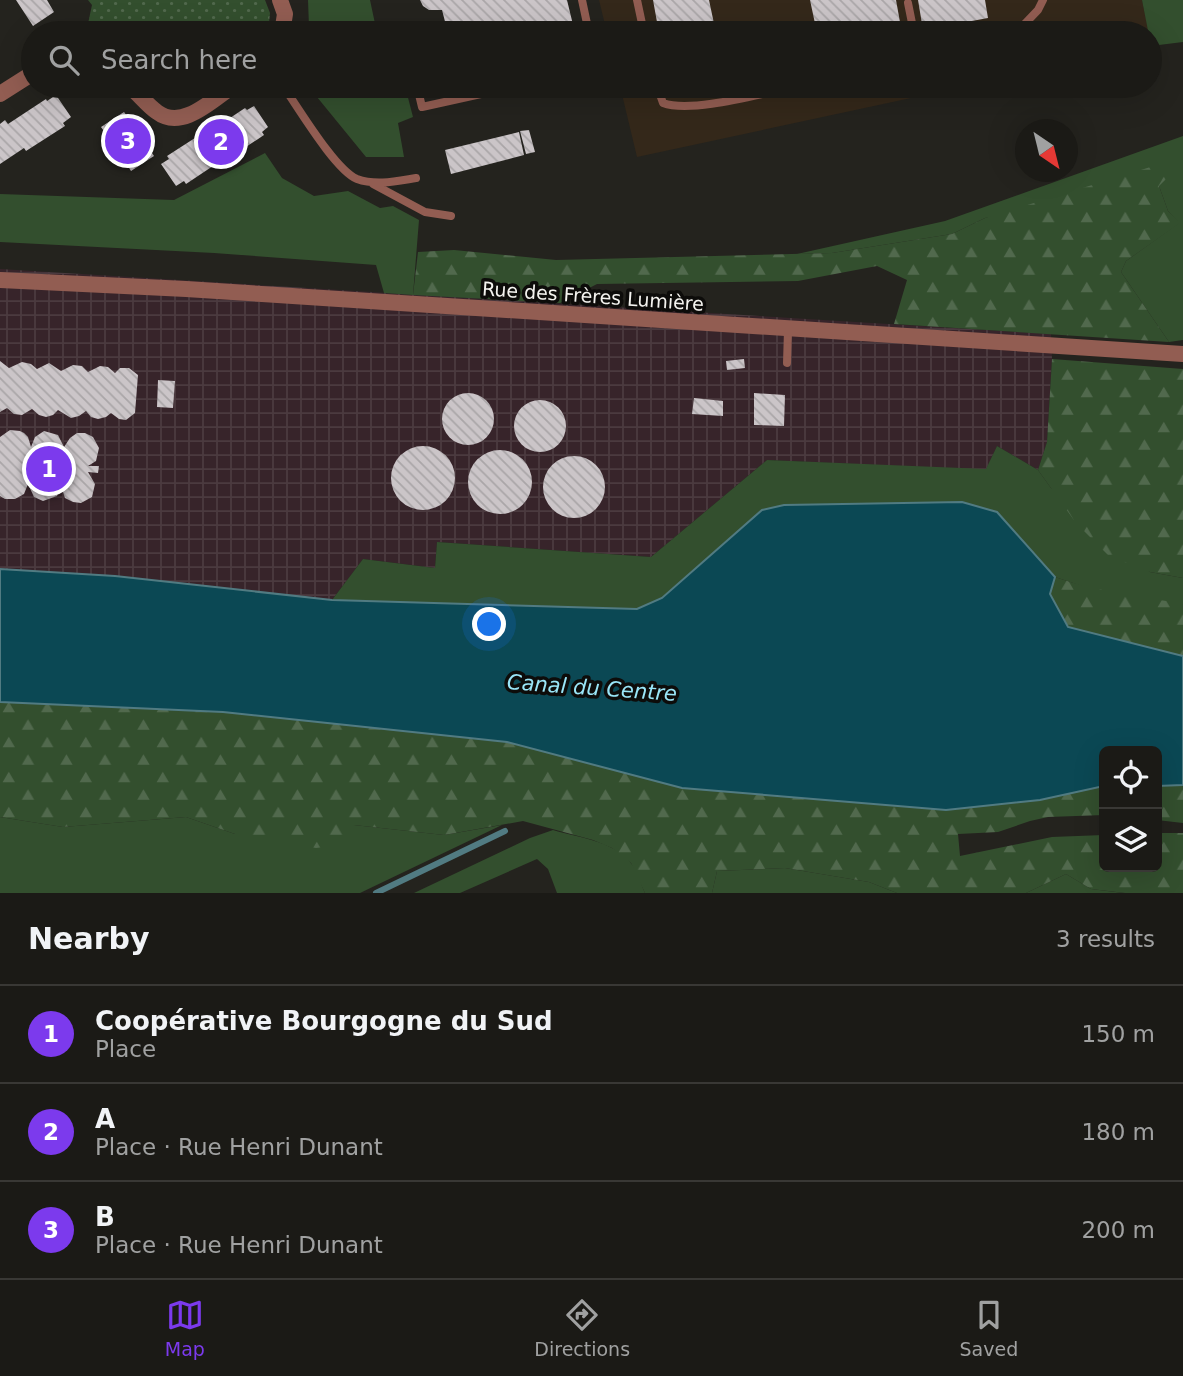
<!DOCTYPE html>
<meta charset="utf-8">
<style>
:root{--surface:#1b1a16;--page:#24231f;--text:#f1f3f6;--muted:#a0a1a1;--line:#393835;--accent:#7c3aed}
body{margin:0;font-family:"DejaVu Sans",sans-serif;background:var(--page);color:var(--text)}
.controls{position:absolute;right:21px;bottom:21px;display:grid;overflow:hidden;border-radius:10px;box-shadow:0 7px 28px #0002}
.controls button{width:63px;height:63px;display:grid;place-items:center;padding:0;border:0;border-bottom:2px solid var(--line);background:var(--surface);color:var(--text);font:35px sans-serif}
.compass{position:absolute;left:1015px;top:119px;width:63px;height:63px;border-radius:50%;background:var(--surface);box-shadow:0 7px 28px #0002;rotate:145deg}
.you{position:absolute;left:490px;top:625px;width:24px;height:24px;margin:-18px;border:5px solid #fff;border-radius:50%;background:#1a73e8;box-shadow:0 0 0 10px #1a73e833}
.badge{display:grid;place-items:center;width:46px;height:46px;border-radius:50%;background:var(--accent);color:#fff;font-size:23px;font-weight:700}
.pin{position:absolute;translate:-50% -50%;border:4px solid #fff;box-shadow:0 2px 7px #0006}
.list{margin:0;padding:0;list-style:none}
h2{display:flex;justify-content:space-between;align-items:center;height:91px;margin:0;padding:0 28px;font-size:30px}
h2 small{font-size:23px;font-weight:400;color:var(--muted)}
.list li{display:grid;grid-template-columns:46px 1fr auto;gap:21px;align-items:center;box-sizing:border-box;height:98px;padding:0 28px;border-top:2px solid var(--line)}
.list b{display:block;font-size:26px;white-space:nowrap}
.list p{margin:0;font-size:23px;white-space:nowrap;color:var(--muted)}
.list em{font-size:23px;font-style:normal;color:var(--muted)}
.icon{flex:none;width:38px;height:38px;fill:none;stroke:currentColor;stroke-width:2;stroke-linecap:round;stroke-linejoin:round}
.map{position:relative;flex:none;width:1183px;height:893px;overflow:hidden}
.search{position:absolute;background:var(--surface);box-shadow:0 7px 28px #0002;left:21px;right:21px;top:21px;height:77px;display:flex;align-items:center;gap:18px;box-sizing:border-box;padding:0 24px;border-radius:38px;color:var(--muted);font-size:26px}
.sheet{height:385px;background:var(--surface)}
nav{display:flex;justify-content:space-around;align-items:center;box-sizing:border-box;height:98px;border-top:2px solid var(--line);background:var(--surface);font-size:19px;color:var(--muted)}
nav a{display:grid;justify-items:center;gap:4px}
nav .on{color:var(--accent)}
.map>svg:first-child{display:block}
.industrial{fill:url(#industrial-grid)}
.education{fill:#34281a}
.grass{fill:#334f2e}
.forest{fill:url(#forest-firs)}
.park{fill:url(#park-dots)}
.water{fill:#0b4854;stroke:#517b82;stroke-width:2}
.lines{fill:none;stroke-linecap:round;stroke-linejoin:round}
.stream{stroke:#517b82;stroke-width:6}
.building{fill:url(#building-back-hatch)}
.service{stroke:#925d52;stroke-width:8}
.minor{stroke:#925d52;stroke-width:16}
.labels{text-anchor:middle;stroke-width:7;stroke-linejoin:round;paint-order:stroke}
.street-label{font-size:19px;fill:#f4f3ef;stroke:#0d0c0a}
.water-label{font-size:21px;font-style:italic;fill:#9ae6f8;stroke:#0d0c0a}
</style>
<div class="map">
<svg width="1183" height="893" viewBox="0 0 1183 893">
<defs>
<pattern id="industrial-grid" width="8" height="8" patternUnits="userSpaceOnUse" patternTransform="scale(1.75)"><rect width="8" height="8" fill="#37242a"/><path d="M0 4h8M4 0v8" fill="none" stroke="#4b3a3f"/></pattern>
<pattern id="forest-firs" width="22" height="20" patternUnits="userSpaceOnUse" patternTransform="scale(1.75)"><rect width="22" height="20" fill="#334f2e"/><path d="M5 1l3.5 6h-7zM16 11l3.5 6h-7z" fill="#51694d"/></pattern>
<pattern id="park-dots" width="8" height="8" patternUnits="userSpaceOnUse" patternTransform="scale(1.75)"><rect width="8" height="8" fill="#334f2e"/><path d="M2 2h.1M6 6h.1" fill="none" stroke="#51694d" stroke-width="1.8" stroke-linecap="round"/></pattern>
<pattern id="building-back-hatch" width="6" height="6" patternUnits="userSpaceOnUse" patternTransform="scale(1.75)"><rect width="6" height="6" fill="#cbc5c8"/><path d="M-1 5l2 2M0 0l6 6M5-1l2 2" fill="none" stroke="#aaa6a8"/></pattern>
</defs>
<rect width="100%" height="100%" fill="#24231e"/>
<path class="industrial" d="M0,269L1051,334L1052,359L1047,442L1038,470L997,446L986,470L767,460L651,557L437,542L435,568L363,559L332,600L115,576L0,569Z"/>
<path class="education" d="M599,0H1142L1149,33H607Z
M620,86H967L637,157Z"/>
<path class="grass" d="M308,0H370L377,33L392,30L393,33H304L309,27Z
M1142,0H1183V42L1151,46Z
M308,86H405L413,117L398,123L404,157H366Z
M1183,136V340L1169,342L1121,272L1126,261L1179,223L1168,211L1159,186L985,218L952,234L832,253L797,254L945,221Z
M265,153L282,178L314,196L348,191L380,208L393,206L419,220L413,295L384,293L376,265L214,253L0,242V194L174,200Z
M997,446L1038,470L1051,488L1150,572L1183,578V605L1118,595L1085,587L1055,577L997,512L762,510L662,598L637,609L332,600L363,559L435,568L437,542L651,557L767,460L986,469Z
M0,817L63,827L186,817L235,834L354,825L444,835L502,825L360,893H0Z
M553,830C579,838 611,840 630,862C637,870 641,884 645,893H557L548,869L537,859L460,893H414L530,838Z
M785,868L869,882L897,893H712L717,871Z
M1066,874L1091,889L1124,893H1026Z"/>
<path class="forest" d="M1157,165L1170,175L1159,186L1168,211L1180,223L1126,261L1121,272L1169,342L894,324L907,280L877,266L798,281L597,284L560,303L413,295L418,252L454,250L556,260L832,253L952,234L985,218Z
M1052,359L1183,369V578L1150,572L1109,556L1076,523L1038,470L1047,442Z
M1055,577C1096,591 1137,597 1181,603L1183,605V656L1068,627L1050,593Z
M0,702L223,712L507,742L682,788L946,810L1040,800L1104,786V815L1048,817L1030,821L998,832L958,834L960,856L1052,837L1104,835V867H1157V833H1183V893H1125L1091,889L1066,874L1026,893H897L869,882L785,868L717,871L712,893H645L631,863L612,848L593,840L523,821L444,835L354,825L340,845L316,848L235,834L186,817L63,827L0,817Z
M1183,785V823L1157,820V786Z"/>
<path class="park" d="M88,0H265L270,13L268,33H86L92,5Z"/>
<path class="water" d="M962,502L997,512L1055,577L1050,594L1068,627L1183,656V785L1157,786V751H1104V786L1040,800L946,810L682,788L507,742L223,712L0,702V569L115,576L332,600L637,609L662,598L762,510L784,505Z"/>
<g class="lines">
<path class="stream" d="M376,893L505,831"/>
</g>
<path class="building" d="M16,0H47L54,12L33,26Z
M420,0H567L575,33H448L442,10H429L423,6Z
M653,0H709L716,33H659Z
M810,0H896L902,33H817Z
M918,0H985L988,18L923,30Z
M56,95L71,117L63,123L65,126L26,151L24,148L0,164V124L5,120L8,124L46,99L47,101Z
M254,106L268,127L262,132L264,135L234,155L232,153L224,158L222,155L214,161L216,164L186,184L184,181L176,186L161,164L169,159L167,156L198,136L199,138L207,133L208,136L217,130L215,128L245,108L247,110Z
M124,112L129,119L132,117L143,133L152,146L149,148L154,156L131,171L126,163L123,165L104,136L106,134L101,127Z
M529,130L535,152L526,154L520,131Z
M519,132L524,155L451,174L445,150Z
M744,359L745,368L727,370L726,361Z
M0,361L9,368L22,362L31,364L37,369L49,363L61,371L73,365L82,366L88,372L100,366L108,367L115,373L120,368H129L138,375L135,413L126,420L119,419L111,413L106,417L98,419L91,417L86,411L79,416L71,418L58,410L53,415L46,417L39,415L32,409L22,415L14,414L7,408L0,412Z
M158,380L175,381L173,408L157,407Z
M754,393L785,395L784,426L754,425Z
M442 419a26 26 0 1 1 52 0a26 26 0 1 1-52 0Z
M694,398L723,401V416L692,414Z
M514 426a26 26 0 1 1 52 0a26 26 0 1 1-52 0Z
M10,430L20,431L24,433L28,437L31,447L35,437L44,431L58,435L64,447L70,438L77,433H85L93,437L99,448L96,461L88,466H99L98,473L88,472L95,484L92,497L81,503L73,502L65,498L61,486L57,496L43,501L34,497L28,484L24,494L15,499H5L0,496V437Z
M391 478a32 32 0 1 1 64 0a32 32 0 1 1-64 0Z
M468 482a32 32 0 1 1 64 0a32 32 0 1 1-64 0Z
M543 487a31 31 0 1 1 62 0a31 31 0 1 1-62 0Z"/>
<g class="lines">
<path class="service" d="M582,0L589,33
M637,0L644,33
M908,3L914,33
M1016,33L1038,10L1043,0
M283,86C298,107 335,170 357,179C376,186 397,181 416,178
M417,86L422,107L517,86
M657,86L663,103C692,114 766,92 799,86
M373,184L425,212L451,216
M787,363L788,330"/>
<path class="minor" d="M280,0L285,14L282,33
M129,86C139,94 147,105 157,112C182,131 212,100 233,86
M0,94L33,73
M0,280L186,289L1183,354"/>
</g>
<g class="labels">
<g class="street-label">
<text transform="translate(593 296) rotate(4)" y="7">Rue des Frères Lumière</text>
</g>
<g class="water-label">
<text transform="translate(592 688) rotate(4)" y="7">Canal du Centre</text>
</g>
</g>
</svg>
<div class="controls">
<button><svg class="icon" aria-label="locate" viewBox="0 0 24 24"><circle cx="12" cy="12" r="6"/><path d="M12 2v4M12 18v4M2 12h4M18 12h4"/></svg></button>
<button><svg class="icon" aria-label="layers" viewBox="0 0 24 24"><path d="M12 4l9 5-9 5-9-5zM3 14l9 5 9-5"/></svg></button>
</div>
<svg class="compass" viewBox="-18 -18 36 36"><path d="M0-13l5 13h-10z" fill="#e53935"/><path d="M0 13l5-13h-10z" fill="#a0a1a1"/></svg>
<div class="you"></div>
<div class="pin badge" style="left:49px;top:469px">1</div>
<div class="pin badge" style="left:221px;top:142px">2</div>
<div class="pin badge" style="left:128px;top:141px">3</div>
<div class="search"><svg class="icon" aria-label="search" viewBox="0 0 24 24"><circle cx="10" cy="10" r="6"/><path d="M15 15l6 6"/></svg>Search here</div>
</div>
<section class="sheet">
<h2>Nearby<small>3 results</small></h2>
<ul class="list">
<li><span class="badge">1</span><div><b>Coopérative Bourgogne du Sud</b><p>Place</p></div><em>150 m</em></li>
<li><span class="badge">2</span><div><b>A</b><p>Place · Rue Henri Dunant</p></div><em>180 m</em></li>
<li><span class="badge">3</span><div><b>B</b><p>Place · Rue Henri Dunant</p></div><em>200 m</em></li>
</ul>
</section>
<nav>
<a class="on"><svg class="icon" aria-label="map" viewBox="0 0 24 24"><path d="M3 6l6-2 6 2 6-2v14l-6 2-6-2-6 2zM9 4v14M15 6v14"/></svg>Map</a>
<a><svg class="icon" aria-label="directions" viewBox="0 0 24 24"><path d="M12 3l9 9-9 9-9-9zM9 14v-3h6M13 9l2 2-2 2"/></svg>Directions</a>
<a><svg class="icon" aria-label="saved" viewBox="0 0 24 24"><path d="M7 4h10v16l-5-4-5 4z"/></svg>Saved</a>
</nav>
